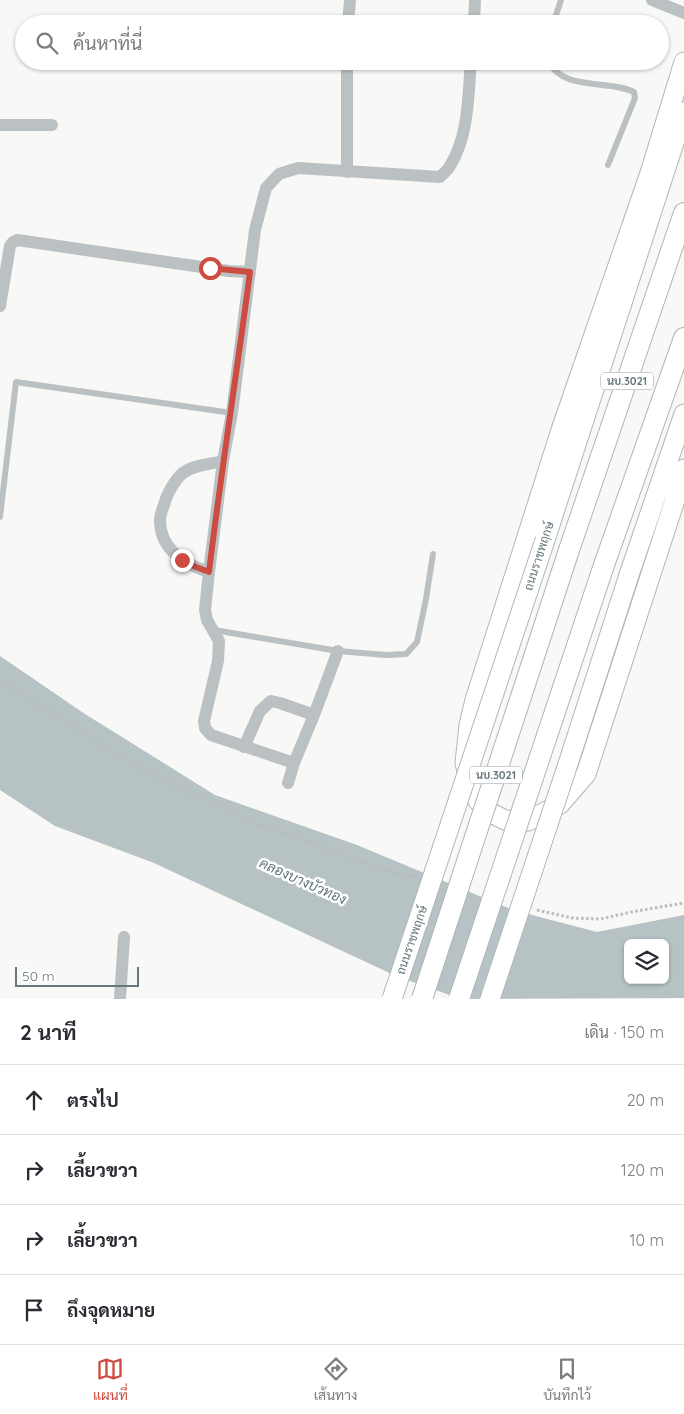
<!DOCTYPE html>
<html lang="th">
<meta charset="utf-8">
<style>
:root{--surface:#fff;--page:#f7f7f7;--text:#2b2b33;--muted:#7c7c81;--line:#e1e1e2;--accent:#cd4c41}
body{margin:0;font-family:Quicksand,Sarabun,sans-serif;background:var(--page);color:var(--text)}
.controls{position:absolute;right:15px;bottom:15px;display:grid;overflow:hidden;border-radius:8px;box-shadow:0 1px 4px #0004}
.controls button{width:45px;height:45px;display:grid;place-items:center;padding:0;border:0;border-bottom:1px solid var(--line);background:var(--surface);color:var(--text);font:25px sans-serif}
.scale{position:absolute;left:15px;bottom:12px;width:124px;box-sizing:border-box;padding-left:5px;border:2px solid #66777d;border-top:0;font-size:14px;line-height:18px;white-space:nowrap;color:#66777d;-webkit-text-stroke:4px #fff;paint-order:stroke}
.stop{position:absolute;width:15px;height:15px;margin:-11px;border:4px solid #cd4c41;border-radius:50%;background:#fff}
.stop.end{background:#cd4c41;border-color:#fff;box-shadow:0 1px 5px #0008}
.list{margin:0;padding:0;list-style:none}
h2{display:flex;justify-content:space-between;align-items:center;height:65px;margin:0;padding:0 20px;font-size:21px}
h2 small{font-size:16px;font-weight:400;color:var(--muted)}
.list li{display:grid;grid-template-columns:32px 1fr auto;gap:15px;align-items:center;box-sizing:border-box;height:70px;padding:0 20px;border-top:1px solid var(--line)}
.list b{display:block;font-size:19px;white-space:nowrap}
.list em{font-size:16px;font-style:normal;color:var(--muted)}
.icon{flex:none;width:28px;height:28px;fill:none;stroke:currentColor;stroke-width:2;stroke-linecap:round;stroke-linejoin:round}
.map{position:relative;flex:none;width:684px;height:999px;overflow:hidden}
.search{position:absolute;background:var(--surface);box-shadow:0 1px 4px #0004;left:15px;right:15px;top:15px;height:55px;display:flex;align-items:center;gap:12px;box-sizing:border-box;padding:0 18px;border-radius:28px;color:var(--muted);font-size:19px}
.sheet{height:345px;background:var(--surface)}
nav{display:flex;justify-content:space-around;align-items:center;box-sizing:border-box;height:70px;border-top:1px solid var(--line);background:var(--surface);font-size:14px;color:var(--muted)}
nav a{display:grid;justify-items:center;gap:2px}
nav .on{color:var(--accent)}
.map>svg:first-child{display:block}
.water{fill:#b6c2c4;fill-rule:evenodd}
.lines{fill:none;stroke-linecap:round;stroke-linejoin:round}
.secondary-casing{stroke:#b0b7ba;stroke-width:21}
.primary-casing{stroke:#b0b5b8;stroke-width:22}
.path{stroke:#b8bcbe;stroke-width:3;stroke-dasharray:2.5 2.5;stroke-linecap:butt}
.lane{stroke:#bbc1c3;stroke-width:6}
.street{stroke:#bbc1c3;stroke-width:12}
.secondary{stroke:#fff;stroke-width:19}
.primary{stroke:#fff;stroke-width:20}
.secondary-bridge-casing{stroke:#b0b7ba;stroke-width:21;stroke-linecap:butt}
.primary-bridge-casing{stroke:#b0b5b8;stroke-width:22;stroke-linecap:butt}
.secondary-bridge{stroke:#fff;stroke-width:19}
.primary-bridge{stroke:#fff;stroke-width:20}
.route{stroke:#cd4c41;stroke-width:6}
.labels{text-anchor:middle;stroke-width:5;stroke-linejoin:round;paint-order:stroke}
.shield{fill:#fff;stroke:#94a0a4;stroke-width:1}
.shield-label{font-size:11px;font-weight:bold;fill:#66777d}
.street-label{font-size:12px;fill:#66777d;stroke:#fff}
.water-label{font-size:14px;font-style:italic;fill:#617577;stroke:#fff}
</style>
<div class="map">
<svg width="684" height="999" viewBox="0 0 684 999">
<rect width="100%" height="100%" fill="#f8f8f6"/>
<path class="water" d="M0,656L85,714L215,795L357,845L513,910L597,932L684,915V998L461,999L396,976L154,863L55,826L0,790ZM628,943H665V980H628Z"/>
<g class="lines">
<g class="secondary-casing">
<path id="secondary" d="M684,62L650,173L561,430L475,700L469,725L465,763L470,783L478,801L491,813L505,820L528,821L560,804L586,774L674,503L684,469
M545,540L684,112
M629,575L684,414"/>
</g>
<g class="primary-casing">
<path id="primary" d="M569,550L684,213
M604,565L684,338"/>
</g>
<path class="path" d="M0,680L145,771L250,821L391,872L415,877
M537,910L572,918L601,919L631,912L684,903"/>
<path class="lane" d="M553,24L561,0
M548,61C564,92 608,79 634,92L635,98L608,165
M0,517L16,382L232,413
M214,630L338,651L386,655L406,654L417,642L426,599L433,554"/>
<path class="street" d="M652,0L684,13
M348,24L350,0
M474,24L475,0
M0,125H52
M347,172V61
M0,306L10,246L13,242L17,240L229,271L250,272
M209,572C184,564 160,549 160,520C160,515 163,508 165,502C167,494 176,478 183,473C193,465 211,464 223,461
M244,747L260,711L271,701L280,703L314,715
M294,763L211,735L205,728L204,721L218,661L219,641L207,620L205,610L209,572L223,461L232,413L255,230L266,188L279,174L298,168L440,177C443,174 448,170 450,166C469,135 468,96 471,61
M288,783L294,763L314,715L338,651
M120,999L124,937"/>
<use href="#secondary" class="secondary"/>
<use href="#primary" class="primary"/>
<g class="secondary-bridge-casing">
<path id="secondary-bridge" d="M392,999L545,540
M490,999L568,764L629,575"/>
</g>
<g class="primary-bridge-casing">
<path id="primary-bridge" d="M422,999L569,550
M459,999L604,565"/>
</g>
<use href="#secondary-bridge" class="secondary-bridge"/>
<use href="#primary-bridge" class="primary-bridge"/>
</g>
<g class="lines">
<path class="route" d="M182,560L196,567L209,572C221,472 237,372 250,272L210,268"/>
</g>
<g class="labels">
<g class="shield">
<rect x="601" y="372.5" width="52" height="17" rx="4"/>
<rect x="470" y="766.5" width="52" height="17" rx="4"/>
</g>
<g class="shield-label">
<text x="627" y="385">นบ.3021</text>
<text x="496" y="779">นบ.3021</text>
</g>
<g class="street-label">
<text transform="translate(539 556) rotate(-72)" y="4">ถนนราชพฤกษ์</text>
<text transform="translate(412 940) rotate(-71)" y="4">ถนนราชพฤกษ์</text>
</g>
<g class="water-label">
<text transform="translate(303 881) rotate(24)" y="5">คลองบางบัวทอง</text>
</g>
</g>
</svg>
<div class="controls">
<button><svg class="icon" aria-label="layers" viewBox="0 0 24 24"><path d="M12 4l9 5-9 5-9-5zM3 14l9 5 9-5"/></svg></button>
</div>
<div class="scale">50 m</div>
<div class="stop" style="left:210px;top:268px"></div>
<div class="stop end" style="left:182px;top:560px"></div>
<div class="search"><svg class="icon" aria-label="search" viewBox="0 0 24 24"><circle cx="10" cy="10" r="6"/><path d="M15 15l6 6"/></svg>ค้นหาที่นี่</div>
</div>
<section class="sheet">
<h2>2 นาที<small>เดิน · 150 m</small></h2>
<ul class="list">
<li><svg class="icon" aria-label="ahead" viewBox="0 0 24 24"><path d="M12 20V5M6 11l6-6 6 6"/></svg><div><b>ตรงไป</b></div><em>20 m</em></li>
<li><svg class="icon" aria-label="right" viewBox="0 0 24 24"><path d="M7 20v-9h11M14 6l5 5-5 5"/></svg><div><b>เลี้ยวขวา</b></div><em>120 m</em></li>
<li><svg class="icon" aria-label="right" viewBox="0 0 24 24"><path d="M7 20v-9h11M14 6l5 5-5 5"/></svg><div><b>เลี้ยวขวา</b></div><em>10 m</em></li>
<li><svg class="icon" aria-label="arrive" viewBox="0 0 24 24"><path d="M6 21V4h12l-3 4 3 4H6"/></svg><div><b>ถึงจุดหมาย</b></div></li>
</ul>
</section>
<nav>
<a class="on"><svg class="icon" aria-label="map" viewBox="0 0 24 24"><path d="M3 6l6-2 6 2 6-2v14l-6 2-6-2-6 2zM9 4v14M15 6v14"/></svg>แผนที่</a>
<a><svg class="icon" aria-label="directions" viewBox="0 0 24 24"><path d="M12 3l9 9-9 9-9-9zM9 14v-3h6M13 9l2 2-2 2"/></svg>เส้นทาง</a>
<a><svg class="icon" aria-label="saved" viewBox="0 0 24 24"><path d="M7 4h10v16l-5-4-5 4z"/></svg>บันทึกไว้</a>
</nav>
